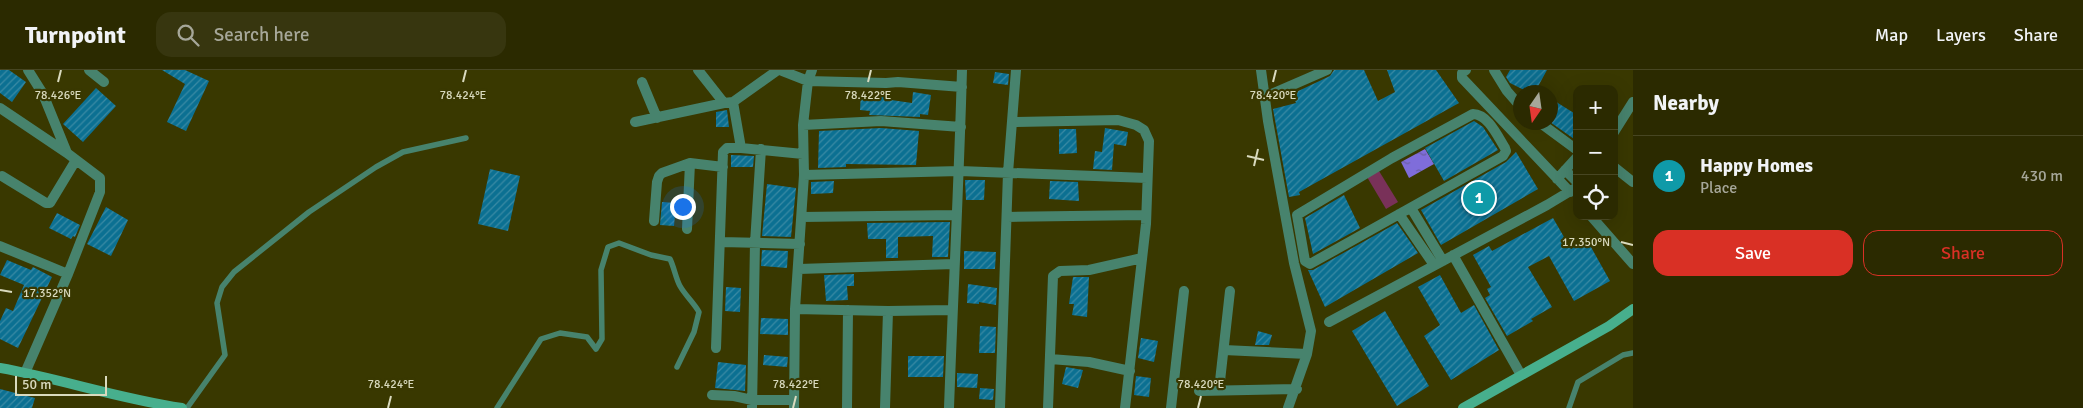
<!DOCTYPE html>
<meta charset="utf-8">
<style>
:root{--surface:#2b2a00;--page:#37360f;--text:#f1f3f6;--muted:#a6a799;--line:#474622;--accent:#d93025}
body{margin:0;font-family:Signika,sans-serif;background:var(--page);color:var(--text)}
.controls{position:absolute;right:15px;top:15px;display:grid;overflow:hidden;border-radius:10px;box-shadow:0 5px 20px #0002}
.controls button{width:45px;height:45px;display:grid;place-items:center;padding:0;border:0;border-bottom:1px solid var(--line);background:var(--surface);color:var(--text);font:25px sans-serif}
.compass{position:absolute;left:1513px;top:15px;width:45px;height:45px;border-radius:50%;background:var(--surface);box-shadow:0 5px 20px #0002;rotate:193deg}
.scale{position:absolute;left:15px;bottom:12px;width:92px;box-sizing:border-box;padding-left:5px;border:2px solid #d9dabe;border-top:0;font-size:14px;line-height:18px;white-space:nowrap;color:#d9dabe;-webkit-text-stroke:4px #393800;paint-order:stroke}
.you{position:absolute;left:682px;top:136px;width:18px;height:18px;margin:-12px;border:4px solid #fff;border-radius:50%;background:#1a73e8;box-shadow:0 0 0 8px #1a73e833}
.badge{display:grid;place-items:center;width:32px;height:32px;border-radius:50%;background:var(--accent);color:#fff;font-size:16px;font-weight:700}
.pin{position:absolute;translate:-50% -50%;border:2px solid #fff;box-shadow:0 1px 5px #0006}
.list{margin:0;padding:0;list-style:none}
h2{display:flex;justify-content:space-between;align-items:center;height:65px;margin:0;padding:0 20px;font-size:21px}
h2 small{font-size:16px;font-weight:400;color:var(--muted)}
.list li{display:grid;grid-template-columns:32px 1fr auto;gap:15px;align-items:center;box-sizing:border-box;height:80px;padding:0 20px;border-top:1px solid var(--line)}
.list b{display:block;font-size:19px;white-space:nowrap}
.list p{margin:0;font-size:16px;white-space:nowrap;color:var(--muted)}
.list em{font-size:16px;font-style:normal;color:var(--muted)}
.actions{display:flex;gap:10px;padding:15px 20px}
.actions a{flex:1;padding:11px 0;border:1px solid var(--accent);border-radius:15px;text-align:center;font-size:18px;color:var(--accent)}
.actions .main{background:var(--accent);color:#fff}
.icon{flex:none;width:28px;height:28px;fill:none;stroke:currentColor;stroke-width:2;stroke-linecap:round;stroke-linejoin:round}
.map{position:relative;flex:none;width:1633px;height:338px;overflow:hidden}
header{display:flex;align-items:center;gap:30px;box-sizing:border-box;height:70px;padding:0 25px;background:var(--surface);border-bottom:1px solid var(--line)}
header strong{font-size:24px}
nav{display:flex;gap:28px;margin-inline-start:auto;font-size:18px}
.search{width:350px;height:45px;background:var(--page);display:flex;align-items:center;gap:12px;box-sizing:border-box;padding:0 18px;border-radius:15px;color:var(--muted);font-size:19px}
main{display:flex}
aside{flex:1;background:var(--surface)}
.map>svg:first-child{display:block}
.grass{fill:#793159}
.water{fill:url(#water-ripples)}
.building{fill:url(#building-hatch)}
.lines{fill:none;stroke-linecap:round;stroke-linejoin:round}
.lane{stroke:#47836d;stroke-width:5.5}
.street{stroke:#47836d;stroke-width:10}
.secondary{stroke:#47af8d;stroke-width:10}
.ticks{fill:none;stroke:#d9dabe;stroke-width:2}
.ticks-label{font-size:12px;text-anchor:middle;fill:#d9dabe;stroke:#393800;stroke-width:4.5;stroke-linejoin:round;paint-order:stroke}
</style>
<header>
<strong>Turnpoint</strong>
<div class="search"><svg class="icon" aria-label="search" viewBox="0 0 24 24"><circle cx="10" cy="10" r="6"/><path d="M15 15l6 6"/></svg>Search here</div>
<nav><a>Map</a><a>Layers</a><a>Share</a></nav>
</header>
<main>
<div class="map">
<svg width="1633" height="338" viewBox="0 0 1633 338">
<defs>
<pattern id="water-ripples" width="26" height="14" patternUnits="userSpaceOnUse" patternTransform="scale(1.25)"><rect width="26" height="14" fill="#7f6dda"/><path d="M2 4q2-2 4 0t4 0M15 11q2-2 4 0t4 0" fill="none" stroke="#695ea2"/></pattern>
<pattern id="building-hatch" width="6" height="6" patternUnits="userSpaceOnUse" patternTransform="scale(1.25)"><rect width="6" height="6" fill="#0b7092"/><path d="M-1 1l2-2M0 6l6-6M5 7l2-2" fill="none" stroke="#3a8aa4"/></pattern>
</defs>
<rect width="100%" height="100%" fill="#393800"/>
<path class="grass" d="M1379,101L1398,132L1386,139L1367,107Z"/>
<path class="water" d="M1425,79L1434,94L1409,108L1401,92Z"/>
<path class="building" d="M0,0H9L26,12L12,32L0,23Z
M162,0H185L209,11L186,61L167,52L185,14Z
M1334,0H1364L1378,31L1395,22L1387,0H1436L1459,33L1299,122L1300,125L1289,127L1273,39L1296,33L1292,24L1330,6Z
M1510,0H1547L1535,22H1528L1510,13L1506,7Z
M995,2L1009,4L1008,15L993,13Z
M96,18L116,36L83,72L63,54Z
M861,22L885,24L884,29L912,33L913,22L931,25L928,45L920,44V47L869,45L870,41L860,40Z
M1550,28L1577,45V71L1550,52Z
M727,40L729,57H716V42Z
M1474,51L1483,57L1498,80L1444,111L1425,78Z
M881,58L919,61L916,95L846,94V97L818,98L819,61Z
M1105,58L1128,62L1126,76L1114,74L1112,100L1093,99L1095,81L1102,82Z
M1059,59H1076L1077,83L1059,84Z
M1516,82L1538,119L1441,175L1421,140L1506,92Z
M731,85L754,86L753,97H731Z
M490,99L520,106L508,161L478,154Z
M965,110H985L984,130H966Z
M834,111L833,123L811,124V112Z
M1050,111L1078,112L1079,131L1049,129Z
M767,114L796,118L791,167L762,166Z
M1344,125L1360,158L1313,184L1305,148Z
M662,132L676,133L674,156L660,155Z
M106,137L128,150L111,186L87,174Z
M57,143L80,155L75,167L73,166L71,169L49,158Z
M1553,148L1571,179L1587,170L1610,211L1574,231L1549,186L1528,197L1552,237L1531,249L1533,251L1507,266L1485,228L1490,225L1487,219L1491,217L1473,185L1489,176L1492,181Z
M950,152L948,187H932L933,166L898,167V188H886V169H868L867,153Z
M1397,153L1418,183L1325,237L1308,200H1313Z
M762,180L788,181L787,198L761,196Z
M964,181L996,182L995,199H964Z
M7,190L31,200L33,197L52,207L18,278L0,269V251L6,238L13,241L24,215L0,205Z
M854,204V216H847L848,230L826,231L824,205Z
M1440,205L1461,243L1474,235L1499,280L1451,310L1424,266L1440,255L1418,217Z
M1073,207H1089L1087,247L1072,245L1074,234H1069Z
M968,214L997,218L996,235L979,232V234L967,233Z
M726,217L741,218L740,242L725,241Z
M1385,241L1429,316L1397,336L1352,261Z
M761,248L788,249V265L760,264Z
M980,256L996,257L995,283H979Z
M1258,261L1272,265L1269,275H1255Z
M1141,268L1158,271L1154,292L1138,288Z
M764,285L788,287L787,297L763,295Z
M908,286H944L943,307H908Z
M718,292L746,295L745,321L715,318Z
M1066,297L1083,300L1078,318L1062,314Z
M957,303L978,304L977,318L957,317Z
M1136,306L1151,308L1149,327L1134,325Z
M980,318L994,319L993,330L979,329Z
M0,319L35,328L32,338H0Z"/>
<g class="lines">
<path class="lane" d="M187,338L225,285L217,233L222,217L234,202L309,142L376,97L403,82L466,68
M497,338L541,269L560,263L587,267L596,279L602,269L601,200L608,177L619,173L651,185L670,189C674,197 676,209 680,216C685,225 694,233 699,242L694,262L677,297
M1569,338L1578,312L1623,285L1633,283"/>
<path class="street" d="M28,0L43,24L67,83
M89,0L104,12
M698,0L724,33L733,32L741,78
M780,0L808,11L886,13L898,12L962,17
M1261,0L1268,51L1294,193L1311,261L1307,284L1288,338
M1466,0L1462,3V8L1570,122
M1494,0L1507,21L1520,36
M642,12L657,48
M1265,27L1327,0
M733,32L778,0
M0,38L67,83L100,108V122L68,204L25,303
M1473,44C1488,44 1498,67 1505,78L1506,81L1503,86L1310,194L1305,191L1297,145L1392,88Z
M635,52L724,33
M1013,52L1118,50L1136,55L1144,60L1149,71L1146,154L1125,338
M1539,52L1577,80
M803,55L881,51L961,57
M1614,62L1633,32
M1614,97L1633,112
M1565,100L1577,112
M804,105L960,101L1147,108
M2,106L46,133H50L76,90
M1557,109L1577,87
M1411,138L1443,191
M1399,144L1434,195
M1591,146L1633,194
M802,147L956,145
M1007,147L1146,145
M654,151L657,112L659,106L662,103L690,93L723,97
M687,159L690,93
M721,172L800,174
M0,176L68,204
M1453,185L1521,305
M799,199L954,194
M795,239L888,241L952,240
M1329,252L1547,135L1577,117
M716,278L723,82L727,78H741L803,84
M1224,280L1307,284
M1050,289L1089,292L1130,301
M1219,320L1230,221
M1199,321L1297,319
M712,325L734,326L752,330H794
M752,338L755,173L761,79
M794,338L795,239L804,105L803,55L808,11L812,0
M847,338L848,240
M885,338L888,241
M949,338C953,225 959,113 962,0
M1000,338L1008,103L1016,0
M1048,338L1053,206L1060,201L1089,200L1142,188
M1171,338L1184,221"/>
<path class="secondary" d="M0,298C61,309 120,329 182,338
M1463,338L1609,256L1633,239"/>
</g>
<path class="ticks" d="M58,12L61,0M463,12L466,0M868,12L871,0M1273,12L1276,0M1247,86L1264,90M1254,96L1258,79M1621,172L1633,175M0,220L12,222M388,338L391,326M793,338L796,326M1198,338L1201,326"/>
<g class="ticks-label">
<text x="58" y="29">78.426°E</text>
<text x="463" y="29">78.424°E</text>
<text x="868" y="29">78.422°E</text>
<text x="1273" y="29">78.420°E</text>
<text x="1586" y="176">17.350°N</text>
<text x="47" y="227">17.352°N</text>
<text x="391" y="318">78.424°E</text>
<text x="796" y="318">78.422°E</text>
<text x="1201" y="318">78.420°E</text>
</g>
</svg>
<div class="controls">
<button>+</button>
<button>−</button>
<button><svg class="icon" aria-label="locate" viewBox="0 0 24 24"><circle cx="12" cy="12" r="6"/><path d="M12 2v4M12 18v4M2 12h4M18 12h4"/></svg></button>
</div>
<svg class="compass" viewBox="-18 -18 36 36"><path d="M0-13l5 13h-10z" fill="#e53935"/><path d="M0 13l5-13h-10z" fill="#a6a799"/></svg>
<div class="scale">50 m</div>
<div class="you"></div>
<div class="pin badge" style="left:1479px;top:128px;background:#0f9aa8">1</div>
</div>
<aside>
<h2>Nearby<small></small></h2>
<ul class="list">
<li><span class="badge" style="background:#0f9aa8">1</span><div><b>Happy Homes</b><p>Place</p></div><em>430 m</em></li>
</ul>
<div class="actions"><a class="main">Save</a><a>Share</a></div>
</aside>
</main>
